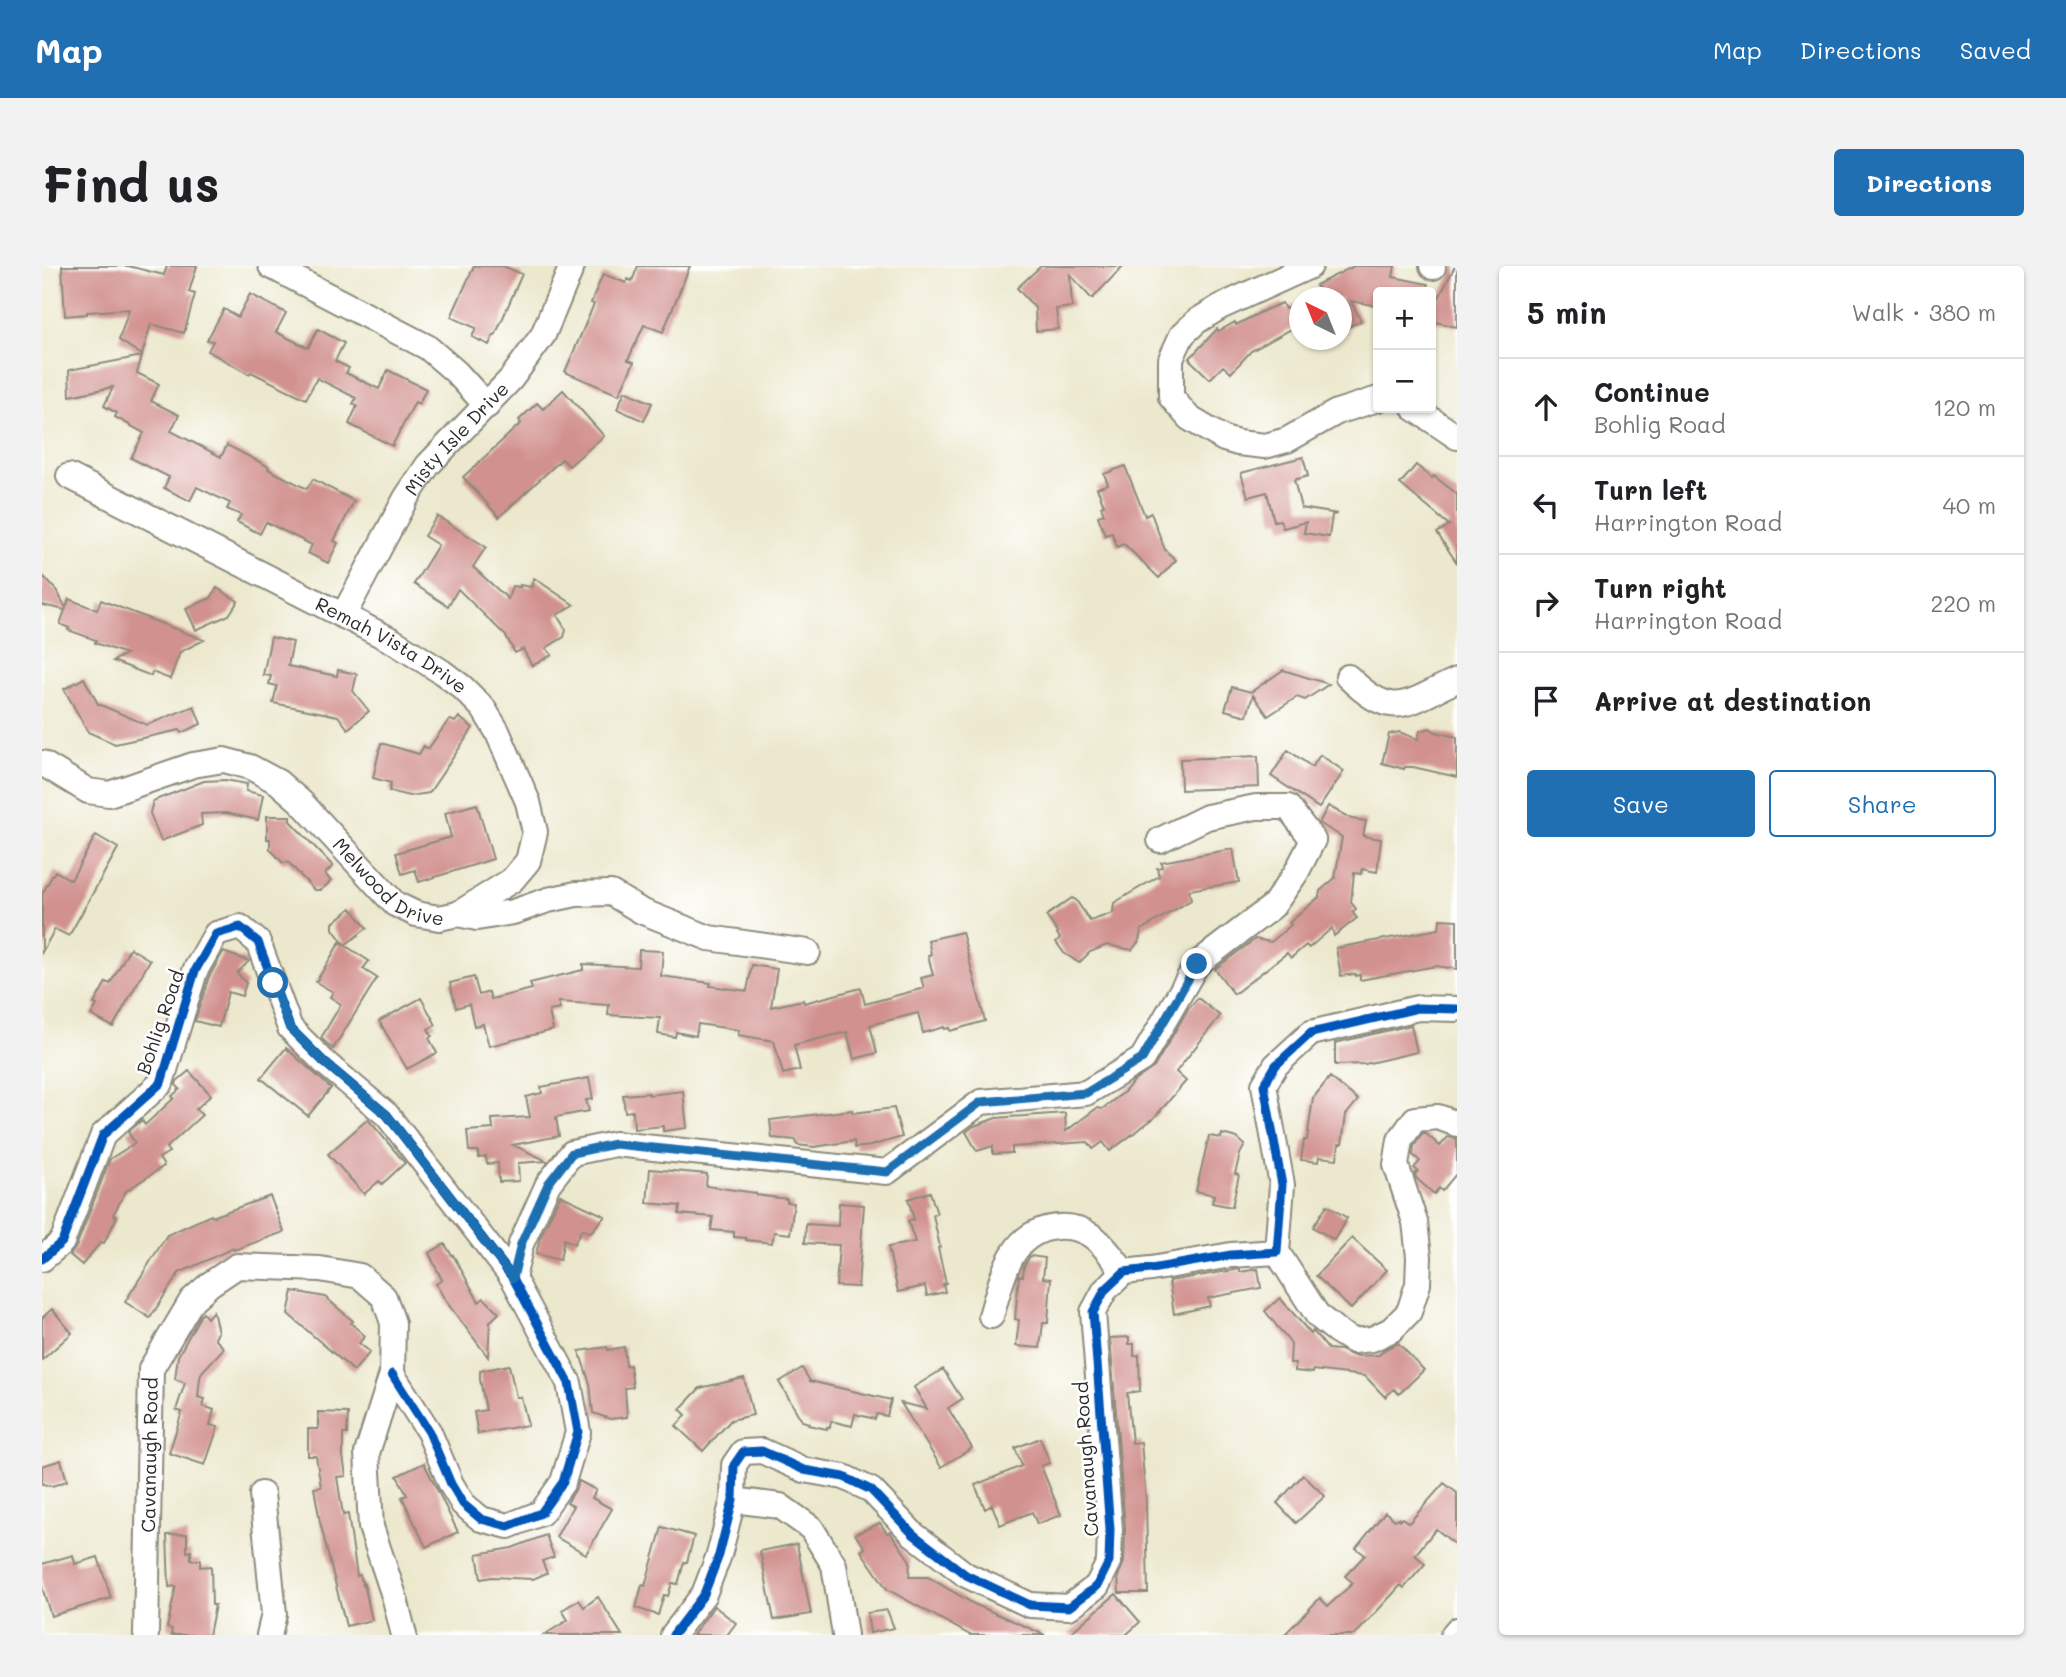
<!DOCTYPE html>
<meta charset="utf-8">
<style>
:root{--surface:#fff;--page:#f2f2f2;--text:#202124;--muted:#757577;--line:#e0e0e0;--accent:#1f6fb2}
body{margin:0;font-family:Mali,sans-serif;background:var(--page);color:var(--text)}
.controls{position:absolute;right:21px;top:21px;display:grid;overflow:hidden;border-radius:7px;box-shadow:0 2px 5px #0004}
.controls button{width:63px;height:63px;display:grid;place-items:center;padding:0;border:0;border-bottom:2px solid var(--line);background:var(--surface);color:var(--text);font:35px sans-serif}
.compass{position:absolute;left:1247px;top:21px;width:63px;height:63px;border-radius:50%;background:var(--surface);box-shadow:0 2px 5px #0004;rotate:317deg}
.stop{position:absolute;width:21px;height:21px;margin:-16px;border:5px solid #1f6fb2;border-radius:50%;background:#fff}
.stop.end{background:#1f6fb2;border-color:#fff;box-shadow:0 2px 7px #0008}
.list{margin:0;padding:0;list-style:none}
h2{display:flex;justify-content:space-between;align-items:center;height:91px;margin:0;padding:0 28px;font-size:30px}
h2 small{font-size:23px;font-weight:400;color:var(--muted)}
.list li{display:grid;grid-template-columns:46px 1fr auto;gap:21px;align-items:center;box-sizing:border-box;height:98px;padding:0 28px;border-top:2px solid var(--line)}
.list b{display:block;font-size:26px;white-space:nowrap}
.list p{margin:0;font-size:23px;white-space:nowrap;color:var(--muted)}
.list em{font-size:23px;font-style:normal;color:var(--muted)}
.actions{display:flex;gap:14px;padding:21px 28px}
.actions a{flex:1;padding:16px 0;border:2px solid var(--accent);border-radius:7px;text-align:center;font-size:24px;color:var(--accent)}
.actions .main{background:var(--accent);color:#fff}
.icon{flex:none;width:38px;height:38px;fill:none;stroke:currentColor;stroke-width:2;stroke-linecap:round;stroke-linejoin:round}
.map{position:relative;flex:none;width:1415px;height:1369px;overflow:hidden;border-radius:7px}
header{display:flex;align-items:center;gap:42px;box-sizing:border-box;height:98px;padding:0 35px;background:var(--accent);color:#fff}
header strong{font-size:33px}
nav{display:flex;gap:38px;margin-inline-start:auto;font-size:24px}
.intro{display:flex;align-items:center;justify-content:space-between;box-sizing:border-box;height:168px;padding:0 42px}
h1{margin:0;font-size:49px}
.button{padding:18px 32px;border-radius:7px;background:var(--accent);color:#fff;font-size:24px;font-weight:700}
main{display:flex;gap:42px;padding:0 42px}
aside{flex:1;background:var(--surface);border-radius:7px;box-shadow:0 2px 5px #0004}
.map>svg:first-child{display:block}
.building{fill:#d1918e}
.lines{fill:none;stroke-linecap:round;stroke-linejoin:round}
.minor-casing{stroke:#8c8a7c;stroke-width:28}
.minor{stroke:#fff;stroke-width:24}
.cycleway-casing{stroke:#fff;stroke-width:13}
.cycleway{stroke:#0057b8;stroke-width:9}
.route{stroke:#1f6fb2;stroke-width:9}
.labels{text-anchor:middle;stroke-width:5;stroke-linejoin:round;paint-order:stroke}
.street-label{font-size:19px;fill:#2b2b2b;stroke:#fff}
</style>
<header>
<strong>Map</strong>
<nav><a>Map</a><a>Directions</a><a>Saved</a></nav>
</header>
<div class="intro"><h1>Find us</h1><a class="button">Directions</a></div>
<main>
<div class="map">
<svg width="1415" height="1369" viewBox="0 0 1415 1369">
<rect width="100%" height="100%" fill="#fff"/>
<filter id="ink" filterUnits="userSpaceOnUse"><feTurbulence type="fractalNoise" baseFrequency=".0143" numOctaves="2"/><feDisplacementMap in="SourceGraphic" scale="14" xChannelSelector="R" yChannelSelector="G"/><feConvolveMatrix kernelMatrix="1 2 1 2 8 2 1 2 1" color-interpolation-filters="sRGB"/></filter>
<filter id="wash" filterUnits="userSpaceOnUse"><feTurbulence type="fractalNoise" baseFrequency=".00686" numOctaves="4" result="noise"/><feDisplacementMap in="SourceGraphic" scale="28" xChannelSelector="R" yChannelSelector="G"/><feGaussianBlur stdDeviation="1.57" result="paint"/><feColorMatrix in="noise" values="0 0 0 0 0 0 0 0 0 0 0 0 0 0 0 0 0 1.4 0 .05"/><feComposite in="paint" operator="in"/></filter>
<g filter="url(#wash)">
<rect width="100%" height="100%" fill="#ece8cd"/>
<g id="blocks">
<path class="building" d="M20,0H86L122,9L125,0H155L147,26L153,28L142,67L109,58L100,89L77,74L87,43L45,46V48L23,50Z
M432,0H461L480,8L453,70H451L447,79L430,71L434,62L409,51Z
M596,0H648L621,66L602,59L586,94L592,96L577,129L523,106L552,38L549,37L561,8L584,17L586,13L590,15Z
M999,0H1081L1050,33L1028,9L1030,41L1014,43L1016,63L994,65L993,42L975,22Z
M1312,0H1353L1351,11L1386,18V26H1336V40L1309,35L1319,55L1299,64V32H1280L1274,19Z
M1413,0H1415V61L1389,55V47Z
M208,28L244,47L234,66L266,82L276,63L302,77L293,95L307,102L304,107L337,123L346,104L384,123L377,138L373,136L350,180L307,158L315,140L311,138L314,132L275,112L264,133L209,106L207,108L166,85L171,75L165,74L182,43L196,51Z
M1240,37L1243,43L1257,37V59L1209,85L1189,107L1181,100L1168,113L1147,93L1175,63L1177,65L1193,56L1194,59L1223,44Z
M100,90L95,107L117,118L109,135L137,149L129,165L179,191L185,179L227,201L226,203L265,223L271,213L312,235L292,275L296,277L286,297L266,287L270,279L224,256L218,268L195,256L199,249L185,243L188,237L155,221L148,235L122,222L127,211L89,192L102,167L73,151L75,147L62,140L71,121L28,130L27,104Z
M521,124L562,170L527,200L520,193L457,251L421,211L479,157L477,154L495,137L501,143Z
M583,125L610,137L602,155L575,143Z
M1261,191L1266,210L1252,214L1259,242L1296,248L1290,249L1287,271L1262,267L1264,256L1241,262L1238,254L1232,255L1225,226L1206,231L1199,207Z
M1374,199L1390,212L1392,210L1415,228V297L1395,267L1407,259L1358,218Z
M1083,200L1103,250L1109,247L1123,284L1134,294L1117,312L1082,278L1075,281L1070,267L1063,269L1056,250L1062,248L1059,240L1062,239L1055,222L1066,218L1062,208Z
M395,250L444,281L431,301L466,333L470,320L478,321V319L489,321L492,312L532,339L515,349L524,364L522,371L504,382L510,389L490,400L481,383L473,387L464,370L416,323L406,340L372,318L396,279L382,270Z
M0,309L15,325L24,342L27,333L55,344L59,334L162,374L138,386L128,413L110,406L109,410L71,395L84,388L53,377L54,374L26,364L27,362L18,358L23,344L0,339Z
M175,322L196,335L187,349L154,364L144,343L169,332Z
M229,371L251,376L246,400L295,410L296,404L315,408L311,425L327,445L306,463L296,450L231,437L235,420L227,418L229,410L221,409Z
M1241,404L1287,418L1263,434L1255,431L1226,450L1211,429L1205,450L1183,444L1190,421L1209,426Z
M42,412L56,438L105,459L152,440L159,458L139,467L138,464L73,478L46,466L22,423Z
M417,451L431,462L387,527L367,530L347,525L349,517L331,512L339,477L377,488L382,480L386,483L406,455L409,454L413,456Z
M1388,462L1394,466L1415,471V511L1371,501H1363L1362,503L1340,497L1347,468L1357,466L1376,473L1378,465Z
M1246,484L1270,501L1278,489L1302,505L1277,542L1229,510Z
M1216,490L1217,521L1139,524L1138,493Z
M183,514L205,518L204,525L221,529L216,554L184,547L159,548L160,559L119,575L108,547L111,535L162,515Z
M435,538L451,593L377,616L373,604L360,608L354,587L409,571L403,547Z
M1286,540L1310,553L1324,555L1321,570L1339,573L1335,606L1320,603L1319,608L1312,607L1309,636L1314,643L1310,646L1315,652L1292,670L1290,662L1267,682L1264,679L1249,692L1245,687L1192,728L1173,703L1213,673L1229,676L1249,659L1247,657L1277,631L1278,625L1293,612L1300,571L1277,557Z
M225,550H248V555L291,600L283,608L289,615L279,624H272L246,596L241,597L228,583V573H225Z
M54,569L76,582L27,670L13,663L0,686V628L13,605L29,614Z
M1191,583L1197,616L1147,624L1149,634L1099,664L1097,675L1090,684L1065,679L1048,686L1037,697L1022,687L1014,676L1018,672L1015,668L1016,667L1004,650L1030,632L1034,634L1048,655L1071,647L1072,637L1117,610L1115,602L1120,601L1119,596Z
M309,642L325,662L303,679L291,663V657Z
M1398,653L1415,654V703L1394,700L1318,714V709L1314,710V708L1299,710L1294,682L1397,663Z
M920,666L943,755L908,765L907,762L902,763V761L881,767L876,747L828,759L835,787L812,793L805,766L752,779L758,804L741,808L732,775L696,769L697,764L656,758L654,770L634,766L633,771L616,768L618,752L566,749L567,739L516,736L518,743L507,745L511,764L447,780L441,758L432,760L427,738L414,742L408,717L432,711L437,729L447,726L449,733L490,723L488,717L541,704V698L596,701L597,684L621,685L619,710L669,717L668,720L705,725L710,699L735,703L729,741L761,734L762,737L819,722L823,738L882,722L879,712L891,709L886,689L889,688L886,674Z
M298,676L327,695L321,703L335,712L291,783L279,772L299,738L288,731L291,726L274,716Z
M88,682L108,694L71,761L49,749L55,739L52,738L64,716L68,718Z
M181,686L207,695L195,707L204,717L200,730L186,726L177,761L153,755L167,711Z
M379,732L394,759L386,763L390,770L387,772L395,787L365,803L337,755Z
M1156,732L1178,750L1134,806L1144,815L1112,852L1068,885L1061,876L1051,883L1046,876L970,881V887L951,888V880L935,885L924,866L932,860L954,852L1023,847L1024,865L1055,842L1060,843L1082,826L1092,815L1112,801L1146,743Z
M1369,759L1375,786L1323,798L1293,799V777Z
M244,782L289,822L266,850L219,812Z
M147,805L169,829L154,843L160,849L124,882L127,886L117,892L122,900L84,925L71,949L75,951L62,977L59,976L40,999L28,989L34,981L68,893L93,877L86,866L100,854L103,859L132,832L130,830L138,823L134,819L135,815Z
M1288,811L1316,834L1304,849L1300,878H1297L1295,893L1277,891L1276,896L1259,894L1262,874H1265L1271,832Z
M547,812L551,833L544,834L547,845L514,851L517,870L471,879L505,895L476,897L477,915L457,916L456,897L445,898L444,891L437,892L436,885H427L425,865L451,863L450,853L488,851L484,831L500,827L499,821Z
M641,825L645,862L621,865V860L592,863L591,845L583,846L581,829L607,827V829Z
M852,842L860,871L828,880L813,882L812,875L772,881L755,879L754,874L730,872L728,854L810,844L811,847Z
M326,853L363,897L340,918L337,915L322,928L286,888Z
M1381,867H1383L1398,880L1406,871L1415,873V907L1400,925L1397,922L1392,928L1374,912L1373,908L1376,905L1372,902L1378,895L1371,889L1372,880Z
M1180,868L1195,872L1203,879L1198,888L1193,908L1197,909L1190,941L1170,937L1172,929L1154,925L1167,870L1179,872Z
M608,903L665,908L664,920L714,927V929L745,933V936L752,937L748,968L732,966L730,977L704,974V972L692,971V966L669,964L671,951L637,948L638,940L605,937Z
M888,926L895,948L891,949L898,981L896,982L904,1017L901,1018L903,1026L885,1030L883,1020L856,1026L846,981L873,976L866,955L872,953L866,933Z
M518,929L563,950L548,967L540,963L532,978L522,973L518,994L494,988L498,972Z
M228,930L242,966L192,984L191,982L137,1007L108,1052L83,1036L125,969L169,949L170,951Z
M797,937L822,939L816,1021L794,1020L797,979L763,977L764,958L796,960Z
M1285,939L1305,952L1292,974L1271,961Z
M1310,972L1345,1004L1309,1043L1274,1010Z
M403,978L410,990L411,989L437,1036L442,1032L457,1047L448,1056L446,1091L403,1034L394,1018L400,1014L387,987Z
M988,990L1003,992L1001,1012L1009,1013L1006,1057H1001L998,1082L974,1080L977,1054L973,1053L977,1010H981L982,1000Z
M1198,1003V1006L1216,1003L1219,1022L1166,1032L1168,1040L1132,1048L1127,1015Z
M251,1025L283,1031L311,1055L309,1057L323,1070L317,1077L328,1086L312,1105L246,1048Z
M1238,1032L1269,1068L1271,1065L1286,1083L1298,1084L1312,1090L1337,1089L1343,1083L1356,1077L1382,1104L1357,1128L1352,1123L1343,1131L1323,1110L1271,1104V1107L1253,1105V1097H1248L1249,1078L1223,1045Z
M10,1043L30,1067L0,1094V1052Z
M171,1045L176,1066L173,1073L182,1082L160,1106L158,1112L156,1131L163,1133L161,1140L172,1144L168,1159L176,1161L163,1199L127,1187L140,1146L134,1144L143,1117L133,1113L136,1090L158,1050L161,1047L165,1052Z
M1087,1071V1078H1092V1090L1097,1089L1098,1125L1085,1127L1090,1177L1099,1176L1104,1236L1106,1327H1077L1076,1310L1082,1296L1083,1262L1068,1072Z
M565,1081L566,1084L582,1081L584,1100L588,1099L591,1121L583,1122L585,1151L568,1153L551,1147L548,1118L537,1085Z
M467,1099L474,1131H479L486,1159L436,1168L432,1146L444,1144L438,1114V1105Z
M760,1102L768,1115L849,1134L845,1150L835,1148L833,1153L813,1148L810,1160L789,1155L788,1162L785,1161V1163L766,1159L767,1157L760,1155L737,1116Z
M901,1103L920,1133L906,1142L930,1182L899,1201L859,1137L885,1143L872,1121Z
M702,1112L711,1149L689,1154L661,1185L634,1160L644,1149L638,1143L658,1122Z
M276,1146L306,1147L305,1168H301V1190L304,1210L295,1211L301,1249L306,1248L315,1310L318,1309L321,1319L322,1318L330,1354L304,1360L278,1256L272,1222L279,1221L274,1190H266V1163H276Z
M998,1172L1008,1197L999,1200L1019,1249L995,1258L990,1246L958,1259L950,1239L943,1243L933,1219L980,1200L973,1182Z
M19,1194L25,1215L10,1220L0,1218V1200Z
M382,1197L416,1266L384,1281L360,1231L365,1229L355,1210Z
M1261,1209L1283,1230L1254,1257L1235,1237Z
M537,1215L554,1224L550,1232L570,1243L544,1288L514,1271L531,1240L525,1237L533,1224Z
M1402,1217L1415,1227V1280L1394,1263L1373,1289L1383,1298L1362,1322L1359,1319L1313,1369H1242L1278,1332L1286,1340L1311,1317L1303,1310L1323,1289L1314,1282L1343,1246L1353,1254L1356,1252L1358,1254L1360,1252L1367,1257Z
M838,1257L845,1267L848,1266L868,1295L867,1311H886L932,1338L1003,1369H928L845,1323L819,1285L823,1282L813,1268Z
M620,1261L652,1270L645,1296H642L636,1318L630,1317L626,1330L622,1329L616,1349L594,1342L600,1319L603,1320Z
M145,1268V1286L149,1285V1294H158V1301L169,1300L170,1339H173L167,1369H129L130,1363L125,1362L134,1320L127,1321L125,1269Z
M504,1269L512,1291L500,1295L505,1307L491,1313L450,1311L439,1313L435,1288L470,1282Z
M755,1278L769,1348L732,1354L718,1285Z
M31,1289L33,1298L56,1291L69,1332L9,1350L0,1321V1298Z
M1074,1328L1098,1356L1084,1369H1026Z
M556,1331L580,1369H502L526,1354L520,1344L537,1334L542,1341Z
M672,1340L694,1357L685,1369H651Z
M845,1344L852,1362L828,1367L825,1347Z"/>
</g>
</g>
<g filter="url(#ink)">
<use href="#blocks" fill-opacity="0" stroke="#8c8a7c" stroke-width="2"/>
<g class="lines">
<g class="minor-casing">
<g id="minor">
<path d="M229,0L385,81L414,106L445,140"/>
<path d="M1268,0L1178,41L1155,55L1140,69L1129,93V131L1147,152L1182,173L1196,177L1223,180L1245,174L1295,146L1336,133"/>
<path d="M1390,0L1391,1"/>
<path d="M1372,142L1415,171"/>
<path id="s1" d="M27,210L351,375L400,406L420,421L441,442L455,465L486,536L493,566L486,595L470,614L416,648"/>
<path id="s2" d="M301,350L364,232L386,199L469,113L501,69L530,0"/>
<path d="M1306,411C1353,457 1365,436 1415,414"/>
<path id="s3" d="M0,497L46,525L67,528L151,499L182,494L208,501L236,516L259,536L353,638L374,648L397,652L416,648L435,652L471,646L506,634L534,628L569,627L599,645L667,672L766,686"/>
<path d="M1235,986L1276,1050L1295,1065L1311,1075L1330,1073L1349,1064L1367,1046L1376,1018L1377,991L1373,956L1354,899L1358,874L1373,853L1396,851L1415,858"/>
<path d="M0,993L20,976L61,869L119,817L153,705L174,668L198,661L216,676L248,762L282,796L345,849L471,1012L527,1117L536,1166L521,1216L499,1247L466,1260L439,1253L421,1238L409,1218L387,1166L350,1108"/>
<path d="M471,1012L479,978L506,918L530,887L573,878L845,906L939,836L1044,827L1100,793L1155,698L1231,640L1254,607L1271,574L1246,541H1214L1165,551L1118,574"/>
<path d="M949,1050C960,1015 966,970 1008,962C1023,959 1037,961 1050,970C1062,978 1072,994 1082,1006"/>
<path d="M220,1228L232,1348L227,1369"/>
<path d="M691,1234L738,1240L769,1262L792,1299L803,1369"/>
<path id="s4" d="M104,1369L109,1103L150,1034L168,1018L195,1000L278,1003L318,1010L342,1031L351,1057L350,1108L325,1187L329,1261L353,1333L362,1369"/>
<path d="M631,1369L662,1328L677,1289L691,1234L692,1199L701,1186L720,1185L762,1204L802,1211L829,1224L871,1268L924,1309L988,1339L1027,1341L1055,1320L1067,1296L1068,1263L1051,1046L1063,1024L1082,1006L1109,1003L1189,989L1235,986L1240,919L1222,819L1234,799L1269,767L1376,742L1415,743"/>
<path d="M1411,1369L1415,1364"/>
</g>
</g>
<use href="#minor" class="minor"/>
<g class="cycleway-casing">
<path id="cycleway" d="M0,993L20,976L61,869L119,817L153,705L174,668L198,661L216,676L248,762L282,796L345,849L471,1012L527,1117L536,1166L521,1216L499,1247L466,1260L439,1253L421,1238L409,1218L387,1166L350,1108
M631,1369L662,1328L677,1289L691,1234L692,1199L701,1186L720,1185L762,1204L802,1211L829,1224L871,1268L924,1309L988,1339L1027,1341L1055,1320L1067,1296L1068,1263L1051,1046L1063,1024L1082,1006L1109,1003L1189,989L1235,986L1240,919L1222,819L1234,799L1269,767L1376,742L1415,743"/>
</g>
<use href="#cycleway" class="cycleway"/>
</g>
</g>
<g class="lines" filter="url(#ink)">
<path class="route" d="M231,717L248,762L282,796L345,849L471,1012L479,978L506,918L530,887L573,878L845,906L939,836L1044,827L1100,793L1155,698"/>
</g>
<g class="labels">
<g class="street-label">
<text dy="7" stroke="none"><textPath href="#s2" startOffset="212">Misty Isle Drive</textPath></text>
<text dy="7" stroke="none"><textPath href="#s1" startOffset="364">Remah Vista Drive</textPath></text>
<text dy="7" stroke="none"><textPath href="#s3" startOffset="406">Melwood Drive</textPath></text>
<text transform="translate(118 756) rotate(-71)" y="7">Bohlig Road</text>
<text dy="7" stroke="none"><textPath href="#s4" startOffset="180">Cavanaugh Road</textPath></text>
<text transform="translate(1044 1193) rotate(-94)" y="7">Cavanaugh Road</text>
</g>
</g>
</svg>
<div class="controls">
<button>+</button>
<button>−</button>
</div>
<svg class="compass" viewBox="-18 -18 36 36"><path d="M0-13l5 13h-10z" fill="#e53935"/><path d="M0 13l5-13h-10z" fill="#757577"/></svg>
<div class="stop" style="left:231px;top:717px"></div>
<div class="stop end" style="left:1155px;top:698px"></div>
</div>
<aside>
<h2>5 min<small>Walk · 380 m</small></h2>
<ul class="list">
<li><svg class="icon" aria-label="ahead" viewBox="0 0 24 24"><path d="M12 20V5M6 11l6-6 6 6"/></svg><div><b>Continue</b><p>Bohlig Road</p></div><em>120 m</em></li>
<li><svg class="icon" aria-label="left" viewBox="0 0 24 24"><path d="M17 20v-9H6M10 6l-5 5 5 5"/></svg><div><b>Turn left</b><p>Harrington Road</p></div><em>40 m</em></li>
<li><svg class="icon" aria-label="right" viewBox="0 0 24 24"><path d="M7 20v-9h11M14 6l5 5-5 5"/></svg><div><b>Turn right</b><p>Harrington Road</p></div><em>220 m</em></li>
<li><svg class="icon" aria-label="arrive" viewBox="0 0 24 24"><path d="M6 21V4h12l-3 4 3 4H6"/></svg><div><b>Arrive at destination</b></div></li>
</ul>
<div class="actions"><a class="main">Save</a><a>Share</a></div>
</aside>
</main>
